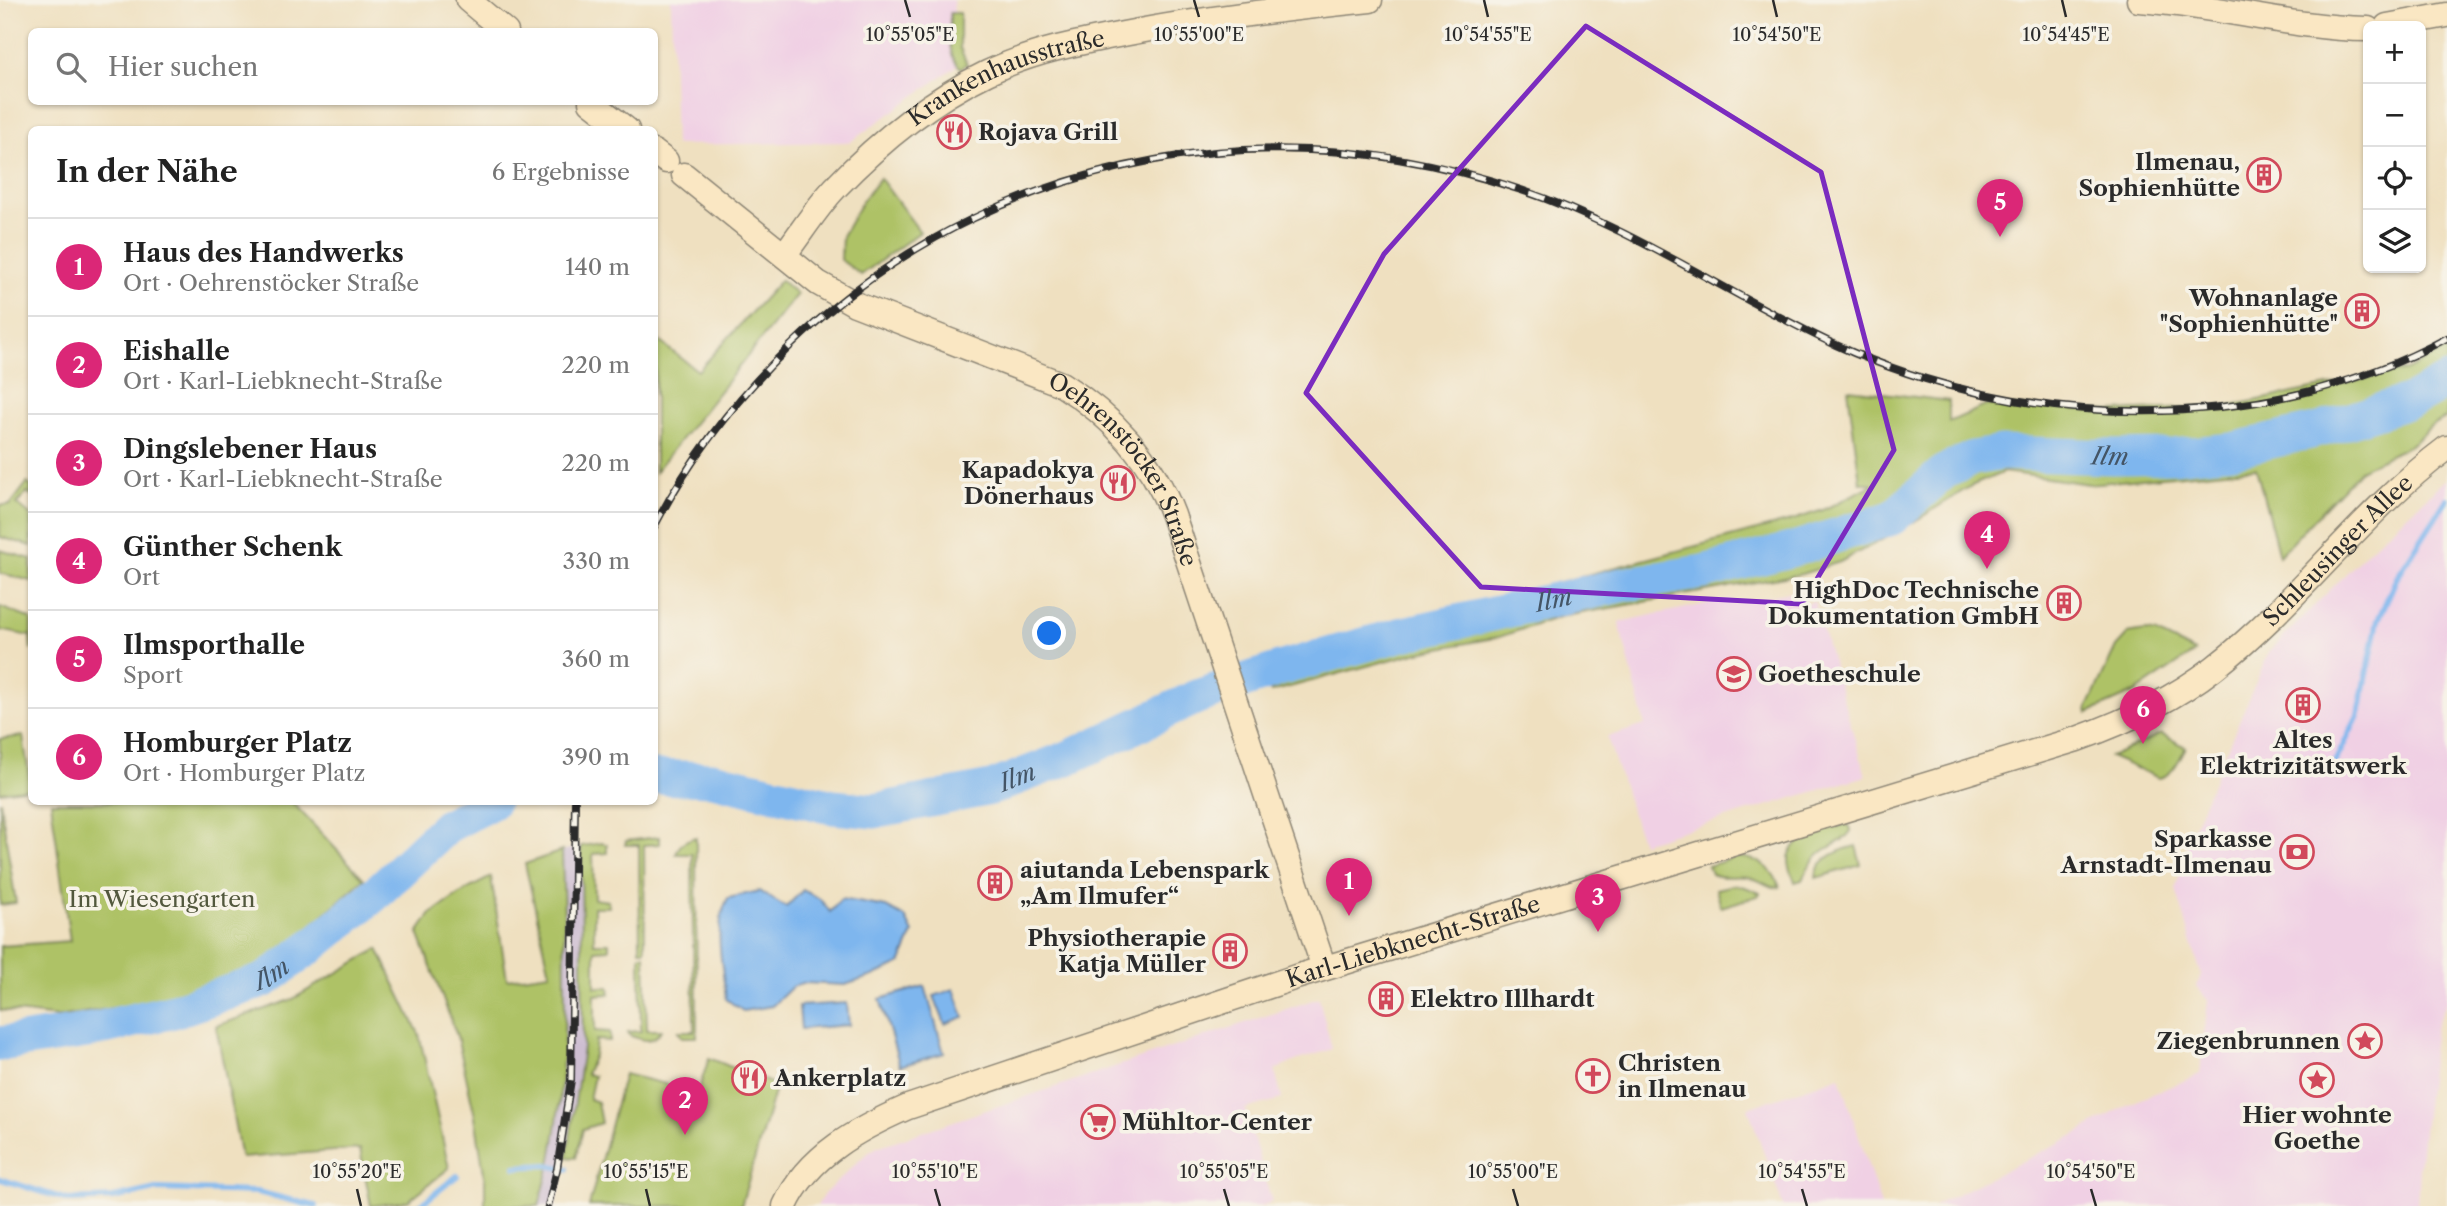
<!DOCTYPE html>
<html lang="de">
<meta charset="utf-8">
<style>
:root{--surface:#fff;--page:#f2f2f2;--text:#222;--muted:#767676;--line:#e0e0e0;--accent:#db2777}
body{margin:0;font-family:"Libre Caslon Text",serif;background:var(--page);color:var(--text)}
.controls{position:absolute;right:21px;top:21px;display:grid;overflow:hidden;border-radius:10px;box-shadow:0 2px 5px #0004}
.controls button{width:63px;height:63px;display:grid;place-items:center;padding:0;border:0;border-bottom:2px solid var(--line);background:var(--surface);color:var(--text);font:35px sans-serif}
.you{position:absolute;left:1050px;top:634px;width:24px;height:24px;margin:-18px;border:5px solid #fff;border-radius:50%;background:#1a73e8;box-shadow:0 0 0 10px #1a73e833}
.badge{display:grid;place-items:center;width:46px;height:46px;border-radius:50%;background:var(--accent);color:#fff;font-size:23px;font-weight:700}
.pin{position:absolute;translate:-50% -58px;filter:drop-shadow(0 2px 4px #0008)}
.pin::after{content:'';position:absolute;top:37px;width:24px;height:21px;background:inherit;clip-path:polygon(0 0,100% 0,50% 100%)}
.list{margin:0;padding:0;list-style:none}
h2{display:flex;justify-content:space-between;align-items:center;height:91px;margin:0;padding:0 28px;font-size:30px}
h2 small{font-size:23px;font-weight:400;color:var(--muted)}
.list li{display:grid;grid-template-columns:46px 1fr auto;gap:21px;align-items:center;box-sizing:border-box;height:98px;padding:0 28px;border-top:2px solid var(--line)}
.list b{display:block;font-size:26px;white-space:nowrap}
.list p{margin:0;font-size:23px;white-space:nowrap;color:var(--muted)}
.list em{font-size:23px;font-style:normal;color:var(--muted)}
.icon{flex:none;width:38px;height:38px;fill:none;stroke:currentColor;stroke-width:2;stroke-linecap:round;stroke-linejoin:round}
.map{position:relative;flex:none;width:2447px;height:1206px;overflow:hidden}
.search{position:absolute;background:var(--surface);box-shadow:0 2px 5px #0004;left:28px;top:28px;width:630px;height:77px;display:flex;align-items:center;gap:18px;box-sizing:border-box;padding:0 24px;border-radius:10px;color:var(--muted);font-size:26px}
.panel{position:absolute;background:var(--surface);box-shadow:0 2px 5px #0004;left:28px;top:126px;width:630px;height:679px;border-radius:10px}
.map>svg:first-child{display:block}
.built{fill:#f0d0e4}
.industrial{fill:#cebed1}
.green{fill:#aec266;stroke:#6c7648;stroke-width:2}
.water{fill:#7eb6ee;stroke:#54708c;stroke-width:2}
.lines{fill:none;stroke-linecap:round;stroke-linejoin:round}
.stream{stroke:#7eb6ee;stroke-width:6}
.river{stroke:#7eb6ee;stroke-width:35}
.secondary-casing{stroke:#8d8676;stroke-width:27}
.secondary{stroke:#fae7c3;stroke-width:24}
.rail-casing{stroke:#2b2b2b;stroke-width:8}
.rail{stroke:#f7f3e8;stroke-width:5;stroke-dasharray:16;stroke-linecap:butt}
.marked{fill:none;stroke:#7b2cbf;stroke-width:5;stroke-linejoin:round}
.ticks{fill:none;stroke:#2b2b2b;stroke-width:2.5}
.labels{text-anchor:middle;stroke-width:7;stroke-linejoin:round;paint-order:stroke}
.street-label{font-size:23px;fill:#2b2b2b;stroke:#f7f3e8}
.poi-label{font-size:23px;font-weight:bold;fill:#2b2b2b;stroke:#f7f3e8;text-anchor:start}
.park-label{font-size:23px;fill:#52583d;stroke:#f7f3e8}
.water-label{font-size:24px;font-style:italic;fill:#456;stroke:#f7f3e8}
.ticks-label{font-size:18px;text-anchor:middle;fill:#2b2b2b;stroke:#f7f3e8;stroke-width:7;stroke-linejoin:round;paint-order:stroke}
</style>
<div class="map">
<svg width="2447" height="1206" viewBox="0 0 2447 1206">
<rect width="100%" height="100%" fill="#f7f3e8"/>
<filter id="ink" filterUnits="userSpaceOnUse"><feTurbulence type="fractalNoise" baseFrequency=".0143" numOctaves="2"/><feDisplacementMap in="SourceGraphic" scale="14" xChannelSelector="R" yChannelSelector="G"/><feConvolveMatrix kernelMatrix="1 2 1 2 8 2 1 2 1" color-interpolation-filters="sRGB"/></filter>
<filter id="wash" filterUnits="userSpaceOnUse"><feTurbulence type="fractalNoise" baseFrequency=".00686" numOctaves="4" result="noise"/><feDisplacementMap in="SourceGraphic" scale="28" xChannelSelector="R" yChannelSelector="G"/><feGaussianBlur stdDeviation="1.57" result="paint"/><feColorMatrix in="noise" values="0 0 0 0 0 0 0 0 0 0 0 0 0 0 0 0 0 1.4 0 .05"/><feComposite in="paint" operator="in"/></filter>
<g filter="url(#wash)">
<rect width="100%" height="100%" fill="#efe0c0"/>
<path class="built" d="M671,0H953L958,65L850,142L675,145Z
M2447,479V1002L2435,1027L2419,1168L2417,1206H1933L2073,1136L2127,1105L2200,1074L2208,1000L2197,987L2201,974L2176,889L2189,837L2269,652L2378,541Z
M1799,590L1803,605L1814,601L1866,776L1642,843L1607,737L1645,725L1619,622L1730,599L1732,604Z
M1319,998L1332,1049L1298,1060L1275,1070L1282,1099L1245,1109L1272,1202L1260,1206H817L824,1194L864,1156L877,1147Z
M1840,1076L1881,1206H1783L1748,1108Z"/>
<path class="industrial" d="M581,846L583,1048L562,1183L555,1206H539L557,1116L562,1054V851Z"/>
<path class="green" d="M950,13H960V48L967,64L961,68C946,56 950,31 950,13Z
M880,178L920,232L861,275L841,260L842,236L862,201Z
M781,280L797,294L655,472V338L698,371Z
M2447,349V417L2430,427L2412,444L2360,470L2279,556L2256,468L2089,484L2004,472L1971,486L1904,528L1840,562L1802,574L1559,617L1499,637L1419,652L1271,692L1268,682L1255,686L1249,664L1787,522L1823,510L1874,484L1860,482L1848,389L1949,401V422L1987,405L2112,411L2224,407L2407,370Z
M27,483L31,486V496L27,492L17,504L31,516V546L0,537V505H10Z
M0,550L31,559V581L0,573Z
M0,607L31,619V650L30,636L0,630Z
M2145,631L2157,633L2195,652L2134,693L2088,713L2087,709L2116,647L2128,634Z
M2161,734L2186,747C2179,759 2174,775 2159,778L2110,757Z
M23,736L31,788L0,792V739Z
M0,800L16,903L0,905Z
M51,802H292L364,879L263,968L162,1000L58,1017L0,1010V946L70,941Z
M1846,824L1848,825L1851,831C1845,840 1837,843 1828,848C1815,855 1808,867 1802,880L1795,882C1793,875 1789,868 1789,861C1788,837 1829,829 1846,824Z
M659,837V844L644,845L645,950H640L639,845H625L626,841Z
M696,837L697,1037H682L678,1031H694L692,854H676C680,843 685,840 696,837Z
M602,843L607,845V853L593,854L594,899L608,901L609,907H594V943H609V949L595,950V987H609L610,994L595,995V1031L610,1032V1041L596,1040L594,1055L586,1074L594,1076L589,1099L597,1102L601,1123L583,1129L576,1158L567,1157L583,1048L581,846Z
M1856,846L1861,865L1816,878C1816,859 1840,850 1856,846Z
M562,851C565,951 570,1055 552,1154C549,1172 543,1189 539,1206H485V1180L475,1116L457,1036L418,933L431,914L466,890L491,877L507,979L550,973L525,864Z
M1737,857C1759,858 1772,867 1780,887C1769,889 1763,881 1752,878C1738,874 1724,880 1711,874L1708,866Z
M1733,885L1745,887L1760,893L1758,896L1721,907L1716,889Z
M378,949L419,1034L449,1168L408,1201L371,1206L360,1149L241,1158L216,1026L291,1000Z
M640,955H645L647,1030H661C653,1044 643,1041 629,1035L628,1032L641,1031Z
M709,1058L776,1085L741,1206H589L624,1074L698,1092Z"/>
<path class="water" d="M803,890L820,899L830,912L841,899L886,907L905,917L913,933L900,964L873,976L845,985L805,983L792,987L772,1006L743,1011L726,999C723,966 712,929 728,898L759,891L786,907Z
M925,986L944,1053L900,1066L880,999Z
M954,989L964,1017L945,1024L934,996Z
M847,1003L849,1025L801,1029L799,1006Z"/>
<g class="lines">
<path class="stream" d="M2333,766L2359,714L2378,620L2397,577L2447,499
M516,1167L547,1165L567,1169
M0,1179L68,1200L113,1198L156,1189L257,1192L315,1206
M419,1206L457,1176"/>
<g class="river">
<path id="s1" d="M654,777L712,779L833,807L874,811L991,788L1070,757L1197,697L1282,668L1399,635L1621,585L1703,572L1794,549L1892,518L1944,472L1973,458L2002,453L2113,457L2173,456L2232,450L2323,429L2413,400L2447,381"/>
<path id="s2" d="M0,1044L87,1031L174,1011L265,980L313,945L372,897L447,826L492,802"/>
</g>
</g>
</g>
<g filter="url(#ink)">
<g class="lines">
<g class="secondary-casing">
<g id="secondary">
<path d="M468,0L506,32"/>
<path d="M2139,0C2216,5 2290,28 2368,29"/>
<path d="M2387,26L2447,15"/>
<path d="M591,102L627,130"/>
<path d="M654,152L666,161"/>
<path id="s3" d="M684,175L818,283L855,304L1061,384C1111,415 1152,459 1173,515L1324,968"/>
<path id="s4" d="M784,255C801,233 816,208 835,188C878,143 931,100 987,73C1035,50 1086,41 1139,31C1215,17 1292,8 1370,0"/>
<path id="s5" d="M785,1206C808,1155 860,1128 908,1107L1296,977L2077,739C2125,722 2174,699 2214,668C2299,602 2361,512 2447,448"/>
</g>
</g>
<use href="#secondary" class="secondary"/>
<g class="rail-casing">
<path id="rail" d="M654,527C723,395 839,282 974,218C1147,136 1339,128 1521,190C1632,227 1730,296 1836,345C2023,431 2264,438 2447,338
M548,1206L557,1169L571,1080L575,802"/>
</g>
<use href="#rail" class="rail"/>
</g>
</g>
<path class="marked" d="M1586,26L1821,172L1894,450L1802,604L1481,587L1306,393L1384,254Z"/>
<path class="ticks" d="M905,0L910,17M1194,0L1199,17M1484,0L1488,17M1773,0L1777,17M2062,0L2066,17M357,1189L361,1206M646,1189L650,1206M935,1189L940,1206M1224,1189L1229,1206M1513,1189L1518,1206M1802,1189L1807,1206M2091,1189L2096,1206"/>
<defs>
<g id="restaurant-ring" transform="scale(1.75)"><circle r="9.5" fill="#f7f3e8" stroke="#d1495b" stroke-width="1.5"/><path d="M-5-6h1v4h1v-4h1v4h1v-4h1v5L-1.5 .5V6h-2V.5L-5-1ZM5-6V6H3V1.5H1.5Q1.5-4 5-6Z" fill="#d1495b"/></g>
<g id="building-ring" transform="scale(1.75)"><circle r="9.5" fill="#f7f3e8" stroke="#d1495b" stroke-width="1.5"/><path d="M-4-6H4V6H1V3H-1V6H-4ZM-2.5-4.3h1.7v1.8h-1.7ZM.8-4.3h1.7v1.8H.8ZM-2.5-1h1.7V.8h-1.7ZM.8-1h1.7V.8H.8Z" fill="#d1495b"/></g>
<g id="school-ring" transform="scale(1.75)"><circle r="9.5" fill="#f7f3e8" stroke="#d1495b" stroke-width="1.5"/><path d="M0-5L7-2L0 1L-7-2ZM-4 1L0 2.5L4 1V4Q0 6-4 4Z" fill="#d1495b"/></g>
<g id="bank-ring" transform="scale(1.75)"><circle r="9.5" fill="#f7f3e8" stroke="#d1495b" stroke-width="1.5"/><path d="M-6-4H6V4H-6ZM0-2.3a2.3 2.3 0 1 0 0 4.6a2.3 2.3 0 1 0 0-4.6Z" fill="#d1495b"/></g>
<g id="sight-ring" transform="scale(1.75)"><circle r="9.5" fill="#f7f3e8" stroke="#d1495b" stroke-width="1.5"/><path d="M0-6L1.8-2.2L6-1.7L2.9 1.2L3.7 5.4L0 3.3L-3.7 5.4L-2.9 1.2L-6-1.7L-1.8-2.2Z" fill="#d1495b"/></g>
<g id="church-ring" transform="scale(1.75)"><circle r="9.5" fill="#f7f3e8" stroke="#d1495b" stroke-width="1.5"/><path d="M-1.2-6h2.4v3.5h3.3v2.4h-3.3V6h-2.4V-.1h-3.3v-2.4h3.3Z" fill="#d1495b"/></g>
<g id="supermarket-ring" transform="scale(1.75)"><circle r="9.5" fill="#f7f3e8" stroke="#d1495b" stroke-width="1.5"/><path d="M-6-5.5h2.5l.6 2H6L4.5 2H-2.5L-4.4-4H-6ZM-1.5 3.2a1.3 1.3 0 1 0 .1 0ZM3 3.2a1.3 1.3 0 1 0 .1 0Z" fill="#d1495b"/></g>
</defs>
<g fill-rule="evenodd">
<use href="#restaurant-ring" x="954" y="132"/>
<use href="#building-ring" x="2264" y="175"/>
<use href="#building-ring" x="2362" y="311"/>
<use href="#restaurant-ring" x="1118" y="483"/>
<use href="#building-ring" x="2064" y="603"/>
<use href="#school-ring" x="1734" y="674"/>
<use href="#building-ring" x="2303" y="705"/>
<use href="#bank-ring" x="2297" y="852"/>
<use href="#building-ring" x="995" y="883"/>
<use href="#building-ring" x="1230" y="951"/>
<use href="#building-ring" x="1386" y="999"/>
<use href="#sight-ring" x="2365" y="1041"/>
<use href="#church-ring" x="1593" y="1076"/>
<use href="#restaurant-ring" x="749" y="1078"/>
<use href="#sight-ring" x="2317" y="1080"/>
<use href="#supermarket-ring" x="1098" y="1122"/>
</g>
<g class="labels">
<g class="street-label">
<text dy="8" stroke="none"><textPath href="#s4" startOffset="292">Krankenhausstraße</textPath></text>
<text dy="8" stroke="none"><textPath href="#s3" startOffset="544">Oehrenstöcker Straße</textPath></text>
<text dy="8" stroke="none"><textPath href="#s5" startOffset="1713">Schleusinger Allee</textPath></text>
<text dy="8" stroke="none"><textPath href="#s5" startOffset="693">Karl-Liebknecht-Straße</textPath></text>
</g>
<g class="poi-label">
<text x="978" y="140">Rojava Grill</text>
<text x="2240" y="170" text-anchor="end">Ilmenau,<tspan x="2240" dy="26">Sophienhütte</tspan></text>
<text x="2338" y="306" text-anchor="end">Wohnanlage<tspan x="2338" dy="26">"Sophienhütte"</tspan></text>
<text x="1094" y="478" text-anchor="end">Kapadokya<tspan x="1094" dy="26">Dönerhaus</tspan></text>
<text x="2039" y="598" text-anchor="end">HighDoc Technische<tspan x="2039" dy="26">Dokumentation GmbH</tspan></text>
<text x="1758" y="682">Goetheschule</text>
<text x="2303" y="748" text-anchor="middle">Altes<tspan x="2303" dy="26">Elektrizitätswerk</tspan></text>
<text x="2272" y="847" text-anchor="end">Sparkasse<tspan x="2272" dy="26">Arnstadt-Ilmenau</tspan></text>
<text x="1020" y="878">aiutanda Lebenspark<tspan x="1020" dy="26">„Am Ilmufer“</tspan></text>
<text x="1206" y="946" text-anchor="end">Physiotherapie<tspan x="1206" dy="26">Katja Müller</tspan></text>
<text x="1410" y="1007">Elektro Illhardt</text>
<text x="2340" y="1049" text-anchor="end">Ziegenbrunnen</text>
<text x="1618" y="1071">Christen<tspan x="1618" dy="26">in Ilmenau</tspan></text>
<text x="774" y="1086">Ankerplatz</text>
<text x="2317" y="1123" text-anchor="middle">Hier wohnte<tspan x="2317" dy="26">Goethe</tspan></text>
<text x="1122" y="1130">Mühltor-Center</text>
</g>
<g class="park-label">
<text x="162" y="907">Im Wiesengarten</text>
</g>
<g class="water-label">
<text dy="8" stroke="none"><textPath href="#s1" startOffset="1526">Ilm</textPath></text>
<text dy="8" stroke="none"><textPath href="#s1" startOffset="938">Ilm</textPath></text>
<text dy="8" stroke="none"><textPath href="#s1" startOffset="371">Ilm</textPath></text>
<text dy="8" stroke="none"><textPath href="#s2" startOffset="282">Ilm</textPath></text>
</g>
</g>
<g class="ticks-label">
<text x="910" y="41">10°55'05"E</text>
<text x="1199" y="41">10°55'00"E</text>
<text x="1488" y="41">10°54'55"E</text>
<text x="1777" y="41">10°54'50"E</text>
<text x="2066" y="41">10°54'45"E</text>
<text x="357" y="1178">10°55'20"E</text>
<text x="646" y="1178">10°55'15"E</text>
<text x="935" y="1178">10°55'10"E</text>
<text x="1224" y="1178">10°55'05"E</text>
<text x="1513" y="1178">10°55'00"E</text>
<text x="1802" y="1178">10°54'55"E</text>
<text x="2091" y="1178">10°54'50"E</text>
</g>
</svg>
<div class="controls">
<button>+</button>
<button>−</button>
<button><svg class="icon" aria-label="locate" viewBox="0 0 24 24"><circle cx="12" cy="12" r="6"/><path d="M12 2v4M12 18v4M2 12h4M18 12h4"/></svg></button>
<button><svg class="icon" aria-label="layers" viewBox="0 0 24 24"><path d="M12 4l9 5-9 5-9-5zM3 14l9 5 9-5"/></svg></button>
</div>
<div class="you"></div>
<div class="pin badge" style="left:1349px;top:916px">1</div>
<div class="pin badge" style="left:685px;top:1135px">2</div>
<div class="pin badge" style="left:1598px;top:932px">3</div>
<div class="pin badge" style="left:1987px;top:569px">4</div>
<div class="pin badge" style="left:2000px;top:237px">5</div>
<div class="pin badge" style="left:2143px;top:744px">6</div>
<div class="search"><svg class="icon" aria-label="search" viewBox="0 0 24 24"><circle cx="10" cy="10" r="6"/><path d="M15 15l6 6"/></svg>Hier suchen</div>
<section class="panel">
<h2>In der Nähe<small>6 Ergebnisse</small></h2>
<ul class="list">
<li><span class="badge">1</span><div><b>Haus des Handwerks</b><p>Ort · Oehrenstöcker Straße</p></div><em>140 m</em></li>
<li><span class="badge">2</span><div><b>Eishalle</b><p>Ort · Karl-Liebknecht-Straße</p></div><em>220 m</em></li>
<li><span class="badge">3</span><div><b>Dingslebener Haus</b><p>Ort · Karl-Liebknecht-Straße</p></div><em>220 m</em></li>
<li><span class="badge">4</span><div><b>Günther Schenk</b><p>Ort</p></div><em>330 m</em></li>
<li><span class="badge">5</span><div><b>Ilmsporthalle</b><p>Sport</p></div><em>360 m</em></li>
<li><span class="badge">6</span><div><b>Homburger Platz</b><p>Ort · Homburger Platz</p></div><em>390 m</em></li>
</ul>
</section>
</div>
